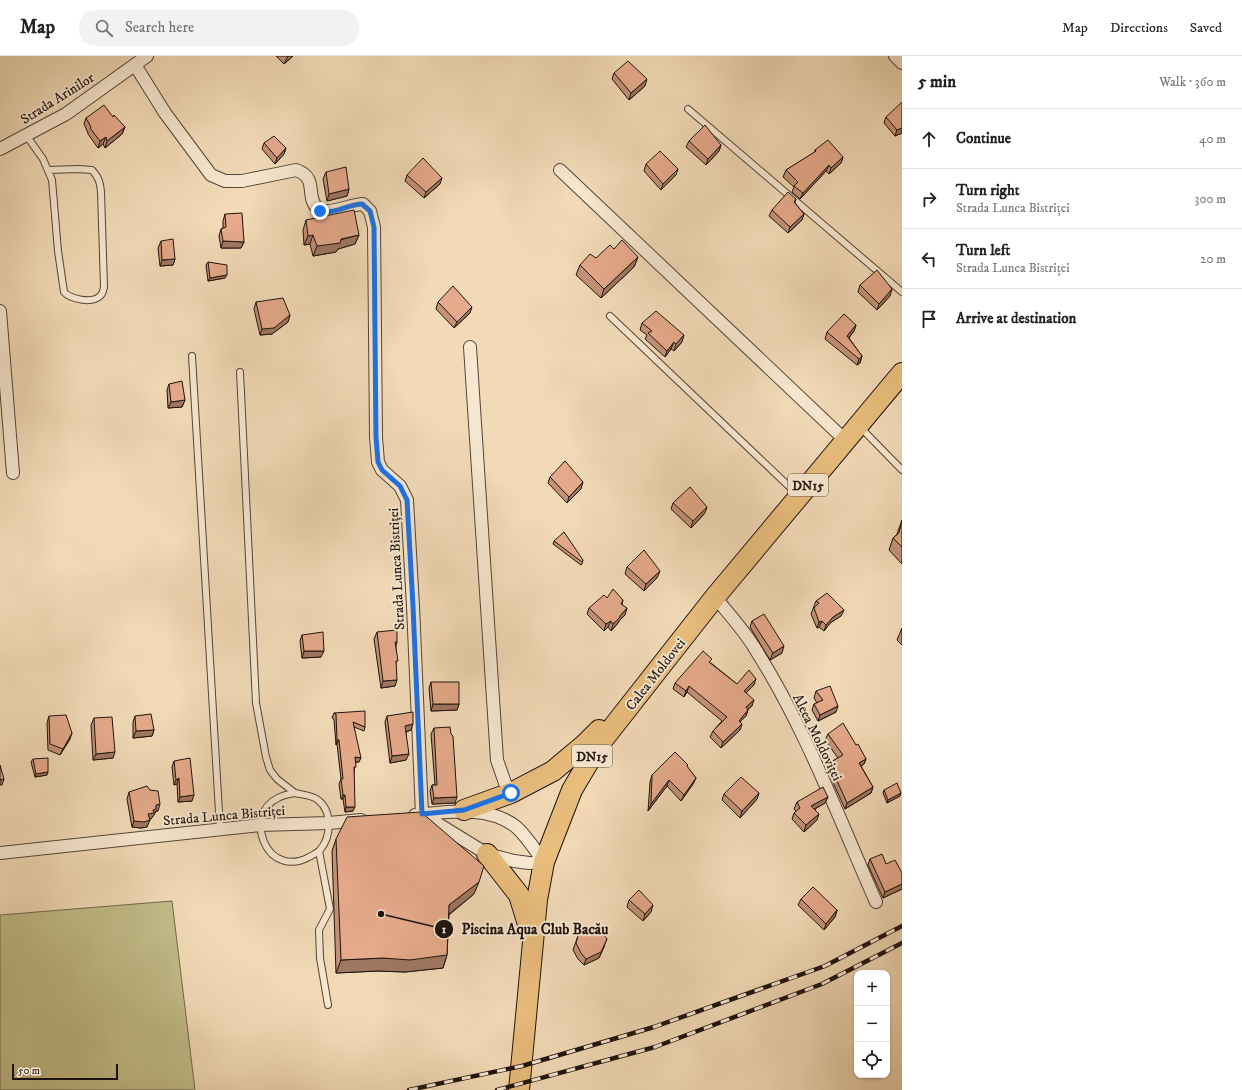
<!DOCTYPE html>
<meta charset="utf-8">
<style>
:root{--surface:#fff;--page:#f2f2f2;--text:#222;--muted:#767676;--line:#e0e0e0}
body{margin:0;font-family:"IM FELL DW Pica",serif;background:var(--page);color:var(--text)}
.controls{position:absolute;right:12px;bottom:12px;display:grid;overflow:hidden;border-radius:8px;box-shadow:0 1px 3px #0004}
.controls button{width:36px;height:36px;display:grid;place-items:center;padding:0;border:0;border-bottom:1px solid var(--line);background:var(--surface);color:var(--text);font:20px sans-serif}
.scale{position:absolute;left:12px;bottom:10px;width:106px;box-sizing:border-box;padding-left:4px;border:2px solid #1e130e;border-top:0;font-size:11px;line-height:14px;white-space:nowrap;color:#1e130e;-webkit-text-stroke:3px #f7e7d0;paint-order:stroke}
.stop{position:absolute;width:12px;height:12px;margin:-9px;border:3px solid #1a73e8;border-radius:50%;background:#fff}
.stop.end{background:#1a73e8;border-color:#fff;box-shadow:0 1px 4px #0008}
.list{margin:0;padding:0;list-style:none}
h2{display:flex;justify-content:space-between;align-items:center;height:52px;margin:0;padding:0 16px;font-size:17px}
h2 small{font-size:13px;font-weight:400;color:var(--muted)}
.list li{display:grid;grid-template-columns:26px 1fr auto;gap:12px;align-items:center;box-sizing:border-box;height:60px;padding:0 16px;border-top:1px solid var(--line)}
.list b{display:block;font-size:15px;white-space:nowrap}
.list p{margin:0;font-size:13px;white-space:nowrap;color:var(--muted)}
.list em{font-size:13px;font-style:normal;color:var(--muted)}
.icon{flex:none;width:22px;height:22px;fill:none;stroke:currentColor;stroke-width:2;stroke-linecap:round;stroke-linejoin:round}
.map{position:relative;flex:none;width:902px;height:1034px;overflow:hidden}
header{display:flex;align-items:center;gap:24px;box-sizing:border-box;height:56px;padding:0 20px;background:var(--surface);border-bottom:1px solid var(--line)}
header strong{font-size:19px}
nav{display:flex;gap:22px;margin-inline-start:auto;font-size:14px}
.search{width:280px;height:36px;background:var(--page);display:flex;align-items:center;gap:10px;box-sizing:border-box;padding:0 14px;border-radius:16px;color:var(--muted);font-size:15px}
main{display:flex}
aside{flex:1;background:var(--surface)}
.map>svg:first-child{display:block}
.green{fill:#c2bd89;stroke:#70684c}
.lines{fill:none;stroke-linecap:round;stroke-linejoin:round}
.service-casing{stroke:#534538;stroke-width:8}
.minor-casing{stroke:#534538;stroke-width:14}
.primary-casing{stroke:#1e130e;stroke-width:22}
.service{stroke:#f7e7d0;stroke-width:6}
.minor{stroke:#f7e7d0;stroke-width:12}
.primary{stroke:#e9bd7c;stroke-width:20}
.rail-casing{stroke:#1e130e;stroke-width:4.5}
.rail{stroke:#f7e7d0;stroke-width:3;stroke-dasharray:9;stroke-linecap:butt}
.wall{fill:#c59278;stroke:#1e130e}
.shaded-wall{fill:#a07761;stroke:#1e130e}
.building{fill:#e5aa8b;stroke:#1e130e}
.route{stroke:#1a73e8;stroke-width:5}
.labels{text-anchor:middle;stroke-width:4;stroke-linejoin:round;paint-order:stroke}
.shield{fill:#f7e7d0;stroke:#5f5348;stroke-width:1}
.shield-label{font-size:13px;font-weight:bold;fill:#1e130e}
.street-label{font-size:14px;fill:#1e130e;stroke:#f7e7d0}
.leader{fill:none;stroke:#1e130e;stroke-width:1.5}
.callout-dot{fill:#1e130e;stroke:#f7e7d0;stroke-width:1.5}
.mark-label{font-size:12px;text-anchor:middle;font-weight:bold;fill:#fff}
.callout-label{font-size:15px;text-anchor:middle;font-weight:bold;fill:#1e130e;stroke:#f7e7d0;stroke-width:4;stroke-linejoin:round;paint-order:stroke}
</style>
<header>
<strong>Map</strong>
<div class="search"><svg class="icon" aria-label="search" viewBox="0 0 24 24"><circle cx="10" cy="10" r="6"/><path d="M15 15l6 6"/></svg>Search here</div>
<nav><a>Map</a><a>Directions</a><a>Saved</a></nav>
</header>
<main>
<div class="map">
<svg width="902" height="1034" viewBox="0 0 902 1034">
<rect width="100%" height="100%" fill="#f2dab7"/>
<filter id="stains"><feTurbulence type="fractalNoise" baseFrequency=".005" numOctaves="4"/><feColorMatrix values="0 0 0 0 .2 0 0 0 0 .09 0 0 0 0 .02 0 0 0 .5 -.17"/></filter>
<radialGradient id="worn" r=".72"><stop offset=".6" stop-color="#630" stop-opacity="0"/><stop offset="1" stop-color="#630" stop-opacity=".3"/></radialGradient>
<path class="green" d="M172,845L195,1034H0V859Z"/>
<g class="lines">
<g class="service-casing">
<path id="service" d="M688,53L902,236
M26,79L43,103L52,124L58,195L64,236C70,243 92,248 100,240C103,238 103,235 104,231L101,136C100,126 99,122 92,114L78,113L48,114
M610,260L798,439
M192,300L220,773
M240,316L256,647L266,701L270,714L277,723L295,737
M861,372L902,414
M295,737C303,739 312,739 318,744C333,756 331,781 320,794C317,797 313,799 309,801C291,811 272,805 264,786C257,769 261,750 278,742C283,739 290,738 295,737Z
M319,795L330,853L319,874L320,902L328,949"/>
</g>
<g class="minor-casing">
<path id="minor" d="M895,0L902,7
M135,9L165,57L211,119L225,125H242L296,114C319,122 305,140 317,152C327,161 350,148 363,148L370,155L374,171L376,381L378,406L382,414L400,430L407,444L413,550L422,758
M0,93L66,58L147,0
M560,114L845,384
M0,255L13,417
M470,291L497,704L505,727L511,737
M715,541C728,557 743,573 754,591C805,671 838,760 876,846
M422,758L487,798L514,805L529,807L544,806
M415,759C447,756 487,749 515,770C526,779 535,794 544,806
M0,797L260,769L329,767L361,764"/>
</g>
<g class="primary-casing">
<path id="primary" d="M464,754L511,737L553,715L584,689L599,674
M487,798L519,839L531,878
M519,1034L537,844L544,806L572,734L598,690L715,541L902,317"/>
</g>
<use href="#service" class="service"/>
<use href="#minor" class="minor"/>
<use href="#primary" class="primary"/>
<g class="rail-casing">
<path id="rail" d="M409,1034L522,1010L654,971L825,910L902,870
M497,1034L655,991L822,928L902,887"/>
</g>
<use href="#rail" class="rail"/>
</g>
<path class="wall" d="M276,0H293L284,8Z
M614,17L645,30L629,44L612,23Z
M113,61L125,71L122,78L105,92L103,88L98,92L88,78V77L84,68L86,62Z
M886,61L902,77L895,80L884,67Z
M689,85L721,89L719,95L706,109L686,91Z
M264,87L286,92L284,98L275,108L262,93Z
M815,94L843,101L841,107L829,118L826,115L800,143L792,136L794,131L783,121L786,114L814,97Z
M646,108L676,119L661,134L644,115Z
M326,116L349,133L347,140L327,145L323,123Z
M407,119L440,128L424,142L405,125Z
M796,143L795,147L804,158L802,164L788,177L769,160L772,154Z
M225,158L244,186L241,192H221L219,180L221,173L223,172V165Z
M306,164L359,179L355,188L338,193L336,196L313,200L310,188L304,189L303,174Z
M161,185L175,203L173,209L160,210L158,192Z
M614,193L638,201L634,211L601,242L576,219L580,209L596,202Z
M208,206L225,222L208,225L206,209Z
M860,229L890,240L877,254L858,236Z
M256,246L290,259L288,266L272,278L260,279L254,253Z
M438,246L470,257L454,272L436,253Z
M642,267L682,286L674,295L671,293L665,301L645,283L647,279L640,274Z
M856,269L854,275L849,282L862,300L860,307L857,309L825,283L827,276Z
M169,328L185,344L182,351L168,352L167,334Z
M550,421L581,433L567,447L548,427Z
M673,447L705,457L691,472L671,453Z
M902,464V508L889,494L893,482L897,478Z
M554,485L583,504L582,508L581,509L553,488Z
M627,511L657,522L644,535L625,518Z
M607,542L623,544L622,548L625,559L619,565L618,567L611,575L608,571L604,575L587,558L589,552Z
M816,545L841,560L830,567L824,575L819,571L817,572L811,558Z
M752,565L782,597L770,604L750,571Z
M902,572V589L897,584Z
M377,576L397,586L396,590V608L395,630L381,632L374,583Z
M302,579L321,601L302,602L300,585Z
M711,607L737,628L754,629L746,637L752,650L747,654H748L746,660L740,666V674L721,692L710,681L713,675L722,665L687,636L684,641L673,633L675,627Z
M431,626L459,648L457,654L431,655L429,632Z
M816,635L836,656L818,665L812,654L814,648L817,647L814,642Z
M334,657L365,671L364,675L354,671L359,706H355L354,716L353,755L345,756L343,743H341L339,728L341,723L337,688L336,689L334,663L332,662Z
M49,660L70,683L60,699L48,694L47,667Z
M135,660L154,674L152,680L133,682V666Z
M387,660L411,674L406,676V704L390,707L385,666Z
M94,662L113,702L93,704L91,669Z
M434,672L455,747L432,748L430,735L432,729H435L431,678Z
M828,678L856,689L866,703L864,708L861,710L873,731L871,737L845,753L827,713L829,707L838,702L825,684Z
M33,703L47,719L35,721L31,706Z
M174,705L192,745L178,746L177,728L174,729L172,711Z
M687,711L696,722L693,728L681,745L667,730L648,755L650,726L652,719Z
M884,734L900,740L887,747L883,737Z
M129,736L158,755H156L154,759L153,760L151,763H149L147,771L141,772L132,771L127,743Z
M759,737L757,743L740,762L722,744L724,738Z
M828,741L825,747L815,753L817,764L804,776L792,763L794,757L796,755L794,753L797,746Z
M336,783L474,838L449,859L447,899L443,912L405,916L378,915L336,917L332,795Z
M870,803L886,808L902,817V833L883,842L868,809Z
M801,843L837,854L835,861L824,874L798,849Z
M629,844L651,856L643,865L627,851Z
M592,875L605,889L599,902L584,909L578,903L573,894L579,877Z"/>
<path class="shaded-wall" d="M288,0H293L284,8Z
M647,23L645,30L629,44L631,37Z
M125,71L122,78L105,92L107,85Z
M902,72V77L895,80L897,74Z
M106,81L103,88L98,92L100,85Z
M721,89L719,95L706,109L708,103Z
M286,92L284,98L275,108L277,102Z
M843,101L841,107L829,118L831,112Z
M829,109L826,115L800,143L803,137Z
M678,113L676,119L661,134L663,128Z
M442,122L440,128L424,142L426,136Z
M349,133L347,140L327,145L329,138Z
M804,158L802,164L788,177L790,171Z
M313,179L310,188L304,189L308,180Z
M359,179L355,188L338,193L336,196L313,200L317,190Z
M223,185L244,186L241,192H221Z
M638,201L634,211L601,242L604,233Z
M175,203L173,209L160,210L162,204Z
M227,219L225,222L208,225L210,222Z
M892,233L890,240L877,254L879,248Z
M472,251L470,257L454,272L457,266Z
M290,259L288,266L272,278L260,279L262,273Z
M856,269L854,275L845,286L847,280Z
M684,279L682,286L674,295L676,288Z
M674,286L671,293L665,301L667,295Z
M862,300L860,307L857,309L859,303Z
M185,344L182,351L168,352L171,346Z
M583,426L581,433L567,447L569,441Z
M707,451L705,457L691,472L693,465Z
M660,515L657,522L644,535L646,528Z
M627,552L625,559L619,565L618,567L611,575L613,568Z
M844,554L841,560L830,567L824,575L826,569L833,561Z
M611,565L608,571L604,575L606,568Z
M822,565L819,571L817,572L819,566Z
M784,590L782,597L770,604L773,597Z
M304,595H324L321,601L302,602Z
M756,623L754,629L742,641L744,635Z
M397,624L395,630L381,632L383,625Z
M689,630L687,636L684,641L686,635Z
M754,644L752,650L743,657L746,651Z
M433,648H459L457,654L431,655Z
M838,650L836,656L818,665L820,659Z
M748,654L746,660L736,670L739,665Z
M413,668L411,674L402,677L405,670Z
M742,668L740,674L721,692L723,686Z
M154,674L152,680L133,682L136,675Z
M72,677L70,683L60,699L63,693Z
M337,684H339L337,688L336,689Z
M115,696L113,702L93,704L96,698Z
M409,698L406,704L390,707L392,700Z
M355,701L361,702L359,706H353Z
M866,703L864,708L857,713L859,707Z
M48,716L47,719L35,721L36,718Z
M179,722L177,728L174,729L176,724Z
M696,722L693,728L681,745L684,739Z
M4,723L2,729H0V724Z
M669,724L667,730L648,755L651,748Z
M873,731L871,737L845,753L847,747Z
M759,737L757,743L740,762L742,755Z
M901,737L900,740L887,747L888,744Z
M194,739L192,745L178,746L180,741Z
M343,739H345L343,743H341Z
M457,741L455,747L432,748L434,742Z
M828,741L825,747L809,756L811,750Z
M160,748L158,755H156L154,759L153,760L151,763L146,764L148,758L156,749Z
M346,751H355L353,755L345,756Z
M819,758L817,764L804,776L806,769Z
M150,764L147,771L141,772L132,771L134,765Z
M479,826L474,838L444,862L449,849Z
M902,828V833L883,842L885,836Z
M653,849L651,856L643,865L645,858Z
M837,854L835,861L824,874L826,868Z
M607,883L599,902L584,909L586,903Z
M447,899L443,912L405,916L378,915L336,917L341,904Z"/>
<path class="building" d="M628,5L647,23L631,37L614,17Z
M902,46V72L897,74L886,61Z
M104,49L113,61L114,59L125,71L107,85L106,81L100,85L90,72L91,71L86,62Z
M705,69L721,89L708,103L689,85Z
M274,80L286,92L277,102L264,87Z
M828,84L843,101L831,112L829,109L803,137L794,130L798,126L786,114L816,95L815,94Z
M660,95L678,113L663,128L646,108Z
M423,102L442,122L426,136L407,119Z
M346,111L349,133L329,138L326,116Z
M788,136L796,143L794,146L804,158L790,171L772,154Z
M354,154L359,179L341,183L340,187L317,190L313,179L308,180L306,164Z
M242,157L244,186L223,185L221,173L226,171L225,158Z
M173,183L175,203L162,204L161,185Z
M622,184L638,201L604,233L580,209L590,198L596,202L610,189L614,193Z
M208,206L227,209V219L210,222Z
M877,214L892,233L879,248L860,229Z
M453,230L472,251L457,266L438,246Z
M283,242L290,259L274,272L262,273L256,246Z
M656,255L684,279L676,288L674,286L667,295L648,277L652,275L642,267Z
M844,258L856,269L847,280L862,300L859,303L827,276Z
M182,325L185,344L171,346L169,328Z
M565,405L583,426L569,441L550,421Z
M690,431L707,451L693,465L673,447Z
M902,464V491L893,482L899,477Z
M564,476L583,504L582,506L554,485Z
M644,494L660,515L646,528L627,511Z
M613,533L623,544L621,548L627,552L620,560V561L613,568L611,565L606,568L589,552L604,539L607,542Z
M827,537L844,554L833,561L826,569L822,565L819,566L814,552L819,547L816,545Z
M764,558L784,590L773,597L752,565Z
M397,574V586H395L398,605H396L397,624L383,625L377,576Z
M323,576L324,595H304L302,579Z
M703,595L712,603L709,606L737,628L749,614L756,623L744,635L754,644L746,651L748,654L739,665L742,668L723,686L713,675L727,661L689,630L686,635L675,627Z
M431,626H459V648H433Z
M830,630L838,650L820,659L814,648L823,644L816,635Z
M365,655V671L353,666L361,702L355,701L356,711H354L355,751H346L345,739H343L341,723H343L339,684H337L336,658L334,657Z
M413,656V668L405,670L409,698L392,700L387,660Z
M151,658L154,674L136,675L135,660Z
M66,659L72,677L63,693L50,688L49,660Z
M112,661L115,696L96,698L94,662Z
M843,667L856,689L858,688L866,703L859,707L873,731L847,747L829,707L843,699L828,678Z
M450,671L451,678L453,680L457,741L434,742L432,729H437L434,672Z
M675,696L688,709L687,710L696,722L684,739L669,724L651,748L652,719Z
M48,702V716L36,718L33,703Z
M190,702L194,739L180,741L179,722L176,724L174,705Z
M0,709L4,723L0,724Z
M741,721L759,737L742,755L724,738Z
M897,727L901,737L888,744L884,734Z
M147,730L150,734L158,735L160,748L156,749V753L153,754L154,757L148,758L150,764L144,766L134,765L129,736Z
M823,731L828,741L811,750L819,758L806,769L794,757L800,752L797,746Z
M421,756L484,810L479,826L449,849L447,899L410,904L383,902L341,904L336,783L347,761Z
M882,798L886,808L895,804L902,817V828L885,836L870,803Z
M813,831L837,854L826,868L801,843Z
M639,834L653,849L645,858L629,844Z
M591,872L592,875L599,872L607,883L601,896L586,903L581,897L576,887L579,877Z"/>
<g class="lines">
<path class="route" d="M320,155C333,159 349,148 362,148L370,155L374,171L376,381L378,406L382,414L400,430L407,444L413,550L422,758L464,754L511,737"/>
</g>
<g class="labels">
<g class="shield">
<rect x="788" y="418" width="40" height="22" rx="3"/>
<rect x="572" y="689" width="40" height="22" rx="3"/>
</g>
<g class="shield-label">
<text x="808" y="434">DN15</text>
<text x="592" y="705">DN15</text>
</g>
<g class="street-label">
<text transform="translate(57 42) rotate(-32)" y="5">Strada Arinilor</text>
<text transform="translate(396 513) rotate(-93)" y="5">Strada Lunca Bistriței</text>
<text transform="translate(655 618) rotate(-52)" y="5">Calea Moldovei</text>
<text transform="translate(818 681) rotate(64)" y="5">Aleea Moldoviței</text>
<text transform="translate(224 759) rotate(-5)" y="5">Strada Lunca Bistriței</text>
</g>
</g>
<path class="leader" d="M381 858L444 873"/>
<g class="callout-dot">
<circle cx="381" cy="858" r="4"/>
<circle cx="444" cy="873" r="10"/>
</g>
<g class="mark-label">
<text x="444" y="877">1</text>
</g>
<g class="callout-label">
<text x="535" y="878">Piscina Aqua Club Bacău</text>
</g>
<rect width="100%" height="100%" filter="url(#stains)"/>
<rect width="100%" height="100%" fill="url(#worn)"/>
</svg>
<div class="controls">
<button>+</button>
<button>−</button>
<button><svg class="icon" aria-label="locate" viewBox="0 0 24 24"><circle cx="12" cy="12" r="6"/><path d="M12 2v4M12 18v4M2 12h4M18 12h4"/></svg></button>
</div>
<div class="scale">50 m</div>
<div class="stop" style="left:511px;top:737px"></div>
<div class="stop end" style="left:320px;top:155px"></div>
</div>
<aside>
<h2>5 min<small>Walk · 360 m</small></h2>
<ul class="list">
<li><svg class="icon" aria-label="ahead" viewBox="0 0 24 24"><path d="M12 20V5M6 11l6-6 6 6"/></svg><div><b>Continue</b></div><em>40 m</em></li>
<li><svg class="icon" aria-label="right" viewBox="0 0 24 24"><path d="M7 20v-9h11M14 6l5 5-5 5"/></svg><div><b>Turn right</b><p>Strada Lunca Bistriței</p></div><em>300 m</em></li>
<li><svg class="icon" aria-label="left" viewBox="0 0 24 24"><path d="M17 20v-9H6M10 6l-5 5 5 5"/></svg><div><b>Turn left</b><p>Strada Lunca Bistriței</p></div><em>20 m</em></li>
<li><svg class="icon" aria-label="arrive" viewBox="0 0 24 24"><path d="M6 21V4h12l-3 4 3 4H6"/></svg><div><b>Arrive at destination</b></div></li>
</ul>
</aside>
</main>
